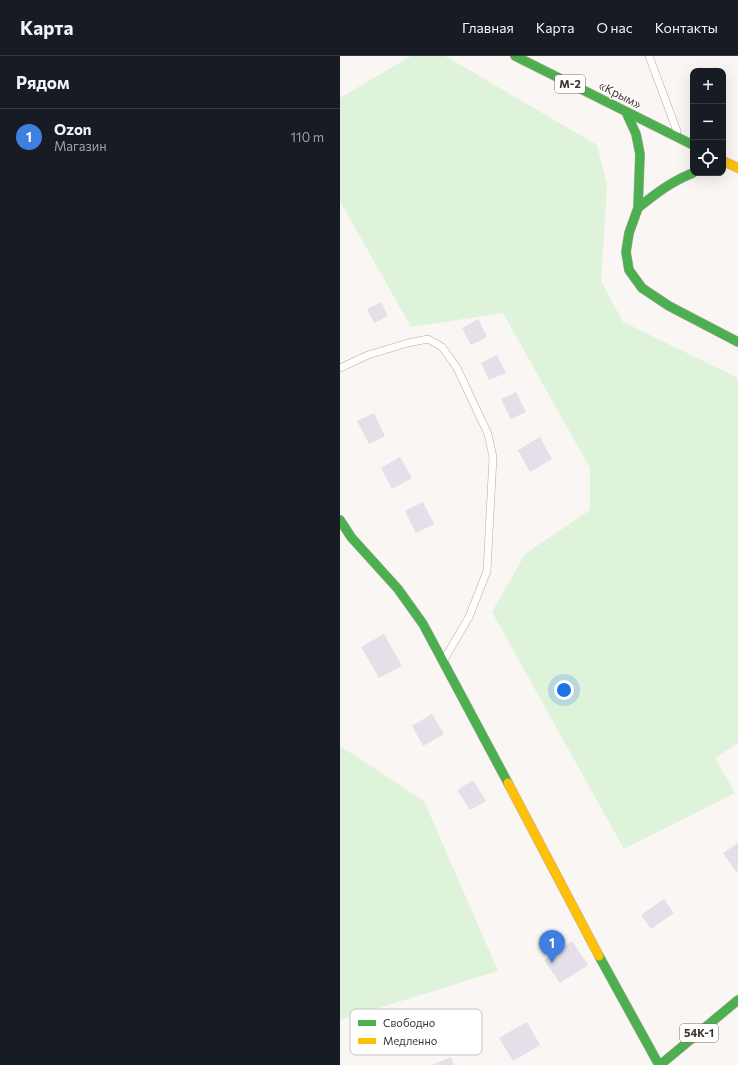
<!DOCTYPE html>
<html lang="ru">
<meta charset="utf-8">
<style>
:root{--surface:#171b24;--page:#242831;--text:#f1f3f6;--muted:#9ea1a6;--line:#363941;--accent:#db2777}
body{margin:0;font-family:Commissioner,sans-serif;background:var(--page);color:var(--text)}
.controls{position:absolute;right:12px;top:12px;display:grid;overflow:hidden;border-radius:8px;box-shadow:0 4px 16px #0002}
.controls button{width:36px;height:36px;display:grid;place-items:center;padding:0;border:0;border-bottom:1px solid var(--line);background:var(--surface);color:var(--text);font:20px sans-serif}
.you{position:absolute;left:224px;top:634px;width:14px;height:14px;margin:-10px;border:3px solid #fff;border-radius:50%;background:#1a73e8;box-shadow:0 0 0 6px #1a73e833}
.badge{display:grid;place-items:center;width:26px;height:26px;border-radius:50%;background:var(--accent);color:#fff;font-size:13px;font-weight:700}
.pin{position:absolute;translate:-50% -33px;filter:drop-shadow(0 1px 2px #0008)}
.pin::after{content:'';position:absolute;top:21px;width:14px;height:12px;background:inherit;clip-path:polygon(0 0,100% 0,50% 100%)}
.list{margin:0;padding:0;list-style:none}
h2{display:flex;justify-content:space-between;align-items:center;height:52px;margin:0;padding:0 16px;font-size:17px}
h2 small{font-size:13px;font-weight:400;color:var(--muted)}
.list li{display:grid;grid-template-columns:26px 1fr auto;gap:12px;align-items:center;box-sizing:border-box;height:56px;padding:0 16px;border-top:1px solid var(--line)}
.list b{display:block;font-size:15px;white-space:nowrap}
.list p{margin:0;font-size:13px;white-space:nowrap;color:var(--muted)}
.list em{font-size:13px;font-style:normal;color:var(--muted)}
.icon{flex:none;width:22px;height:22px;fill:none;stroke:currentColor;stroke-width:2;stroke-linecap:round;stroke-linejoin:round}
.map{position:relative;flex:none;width:398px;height:1009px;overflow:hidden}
header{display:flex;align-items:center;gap:24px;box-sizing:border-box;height:56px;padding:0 20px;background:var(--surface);border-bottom:1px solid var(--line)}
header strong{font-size:19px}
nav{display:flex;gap:22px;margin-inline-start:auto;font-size:14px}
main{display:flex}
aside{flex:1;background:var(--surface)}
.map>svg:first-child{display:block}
.green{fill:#def3da}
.building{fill:#e4dfe9}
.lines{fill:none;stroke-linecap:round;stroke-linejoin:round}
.lane-casing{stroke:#b4ada7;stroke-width:8}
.fast-casing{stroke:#b4ada7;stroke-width:10}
.slow-casing{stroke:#b4ada7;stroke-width:10}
.lane{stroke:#fefefd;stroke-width:7}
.fast{stroke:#4caf50;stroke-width:9}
.slow{stroke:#ffc107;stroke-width:9}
.labels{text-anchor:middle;stroke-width:3;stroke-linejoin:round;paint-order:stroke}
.shield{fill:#fff;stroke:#79706a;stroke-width:1}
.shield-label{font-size:11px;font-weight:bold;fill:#40332a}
.street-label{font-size:12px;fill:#40332a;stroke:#fff}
.key{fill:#fff;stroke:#c6c2bf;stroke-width:1}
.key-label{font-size:11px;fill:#40332a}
</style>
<header>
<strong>Карта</strong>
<nav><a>Главная</a><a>Карта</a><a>О нас</a><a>Контакты</a></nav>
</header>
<main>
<aside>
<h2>Рядом<small></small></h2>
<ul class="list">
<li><span class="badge" style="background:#3f7fe0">1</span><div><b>Ozon</b><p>Магазин</p></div><em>110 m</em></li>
</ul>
</aside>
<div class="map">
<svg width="398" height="1009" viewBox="0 0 398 1009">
<rect width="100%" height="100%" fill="#f9f6f3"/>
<path class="green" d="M71,0H105L257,89L267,129L261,225L283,266L398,322V687L375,702L395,737L284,793L152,556L185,498L250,454V412L163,257L71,271L0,145V42Z
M0,690L84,745L158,915L0,964Z"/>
<path class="building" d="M41,246L48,260L34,267L27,253Z
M138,263L147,281L131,289L122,272Z
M157,299L166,317L149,324L141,307Z
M176,336L186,356L171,363L161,343Z
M34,357L45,380L29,388L17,365Z
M200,381L212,403L190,416L178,394Z
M60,401L72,422L52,433L41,412Z
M83,446L94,468L76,477L65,455Z
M44,578L62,610L39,622L21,591Z
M92,658L104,678L83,690L72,670Z
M133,724L146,745L130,754L117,734Z
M398,787V815L396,816L383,797Z
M324,843L334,857L311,873L301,859Z
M232,885L248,909L220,927L204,904Z
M187,966L200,989L173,1005L159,982Z
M111,1001L114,1009H92Z"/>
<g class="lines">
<g class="lane-casing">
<path id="lane" d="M309,0L337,75
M0,312L28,299L68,287L88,283L102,291L117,312L148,378L153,401L147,515L129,561L105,602"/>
</g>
<g class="fast-casing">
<path id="fast" d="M175,0L353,89
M286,56L296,78L300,98L298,152L289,177L286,196L289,214L302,232L329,250L398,286
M298,152C315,138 332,125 353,117
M0,464L11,481L58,533L83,568L168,727
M259,900L319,1009
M320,1009L398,944"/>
</g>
<g class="slow-casing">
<path id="slow" d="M383,105L398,112
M168,727L259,900"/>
</g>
<use href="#lane" class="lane"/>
<use href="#fast" class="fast"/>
<use href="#slow" class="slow"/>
</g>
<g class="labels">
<g class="shield">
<rect x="215" y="19" width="30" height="18" rx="3"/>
<rect x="340" y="968" width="38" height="18" rx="3"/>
</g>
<g class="shield-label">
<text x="230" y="32">М-2</text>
<text x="359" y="981">54К-1</text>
</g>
<g class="street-label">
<text transform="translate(280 39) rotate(27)" y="4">«Крым»</text>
</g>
</g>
<rect x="10" y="953" width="132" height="46" rx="6" class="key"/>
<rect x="18" y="964" width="18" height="6" fill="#4caf50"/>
<rect x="18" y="982" width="18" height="6" fill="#ffc107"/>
<g class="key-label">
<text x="43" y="971">Свободно</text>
<text x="43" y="989">Медленно</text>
</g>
</svg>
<div class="controls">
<button>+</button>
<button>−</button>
<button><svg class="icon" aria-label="locate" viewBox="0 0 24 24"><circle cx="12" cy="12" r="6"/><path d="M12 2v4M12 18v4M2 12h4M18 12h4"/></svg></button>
</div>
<div class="you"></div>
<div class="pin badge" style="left:212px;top:907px;background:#3f7fe0">1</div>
</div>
</main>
